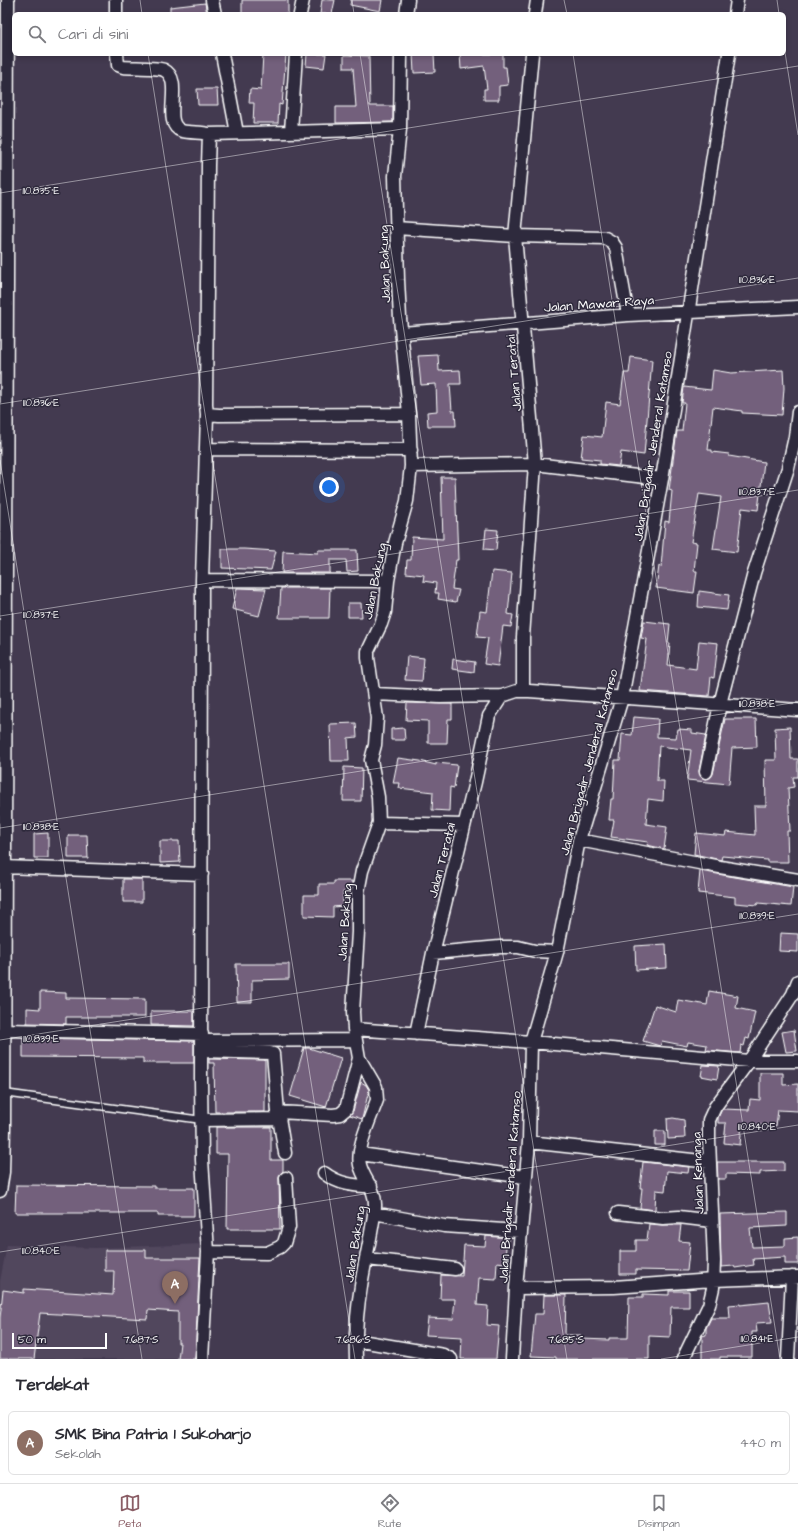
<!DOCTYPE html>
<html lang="id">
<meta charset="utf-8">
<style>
:root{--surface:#fff;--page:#f7f7f7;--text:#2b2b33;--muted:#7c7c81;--line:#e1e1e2;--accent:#8a5d65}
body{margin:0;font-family:"Architects Daughter",sans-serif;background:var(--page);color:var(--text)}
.scale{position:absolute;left:12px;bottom:10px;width:95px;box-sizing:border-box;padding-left:4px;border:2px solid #fff;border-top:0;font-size:11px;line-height:14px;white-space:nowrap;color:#fff;-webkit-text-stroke:3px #2f2a3d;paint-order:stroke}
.you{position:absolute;left:329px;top:487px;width:14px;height:14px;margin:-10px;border:3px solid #fff;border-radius:50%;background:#1a73e8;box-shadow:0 0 0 6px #1a73e833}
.badge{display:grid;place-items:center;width:26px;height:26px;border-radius:50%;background:var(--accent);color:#fff;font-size:13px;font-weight:700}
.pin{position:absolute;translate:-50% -33px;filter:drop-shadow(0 1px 2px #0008)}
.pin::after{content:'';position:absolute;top:21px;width:14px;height:12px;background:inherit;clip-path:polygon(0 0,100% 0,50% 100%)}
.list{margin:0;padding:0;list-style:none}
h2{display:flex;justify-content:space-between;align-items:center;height:52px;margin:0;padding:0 16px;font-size:17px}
h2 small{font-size:13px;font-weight:400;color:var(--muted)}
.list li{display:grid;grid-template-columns:26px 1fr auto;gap:12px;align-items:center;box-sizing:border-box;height:64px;margin:0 8px 8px;padding:0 8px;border:1px solid var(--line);border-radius:6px}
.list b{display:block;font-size:15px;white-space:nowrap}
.list p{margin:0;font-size:13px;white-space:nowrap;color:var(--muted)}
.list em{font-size:13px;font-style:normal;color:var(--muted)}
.icon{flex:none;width:22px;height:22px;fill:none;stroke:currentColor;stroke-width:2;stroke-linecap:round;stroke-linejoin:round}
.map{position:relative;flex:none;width:798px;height:1359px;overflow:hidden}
.search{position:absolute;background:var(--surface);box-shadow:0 2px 6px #0003;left:12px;right:12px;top:12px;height:44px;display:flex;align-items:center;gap:10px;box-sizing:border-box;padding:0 14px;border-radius:6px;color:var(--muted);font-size:15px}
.sheet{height:124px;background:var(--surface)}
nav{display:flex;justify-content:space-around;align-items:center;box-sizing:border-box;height:56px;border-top:1px solid var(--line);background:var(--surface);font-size:11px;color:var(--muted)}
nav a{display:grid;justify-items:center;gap:2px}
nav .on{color:var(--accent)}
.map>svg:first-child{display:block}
.built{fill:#51465d;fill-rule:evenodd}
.building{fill:#73617c;stroke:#fff}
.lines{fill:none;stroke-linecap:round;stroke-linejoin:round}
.lane-casing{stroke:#fff;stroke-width:9}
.street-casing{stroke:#fff;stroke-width:15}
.lane{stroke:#2f2a3d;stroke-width:6}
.street{stroke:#2f2a3d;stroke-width:12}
.ticks{fill:none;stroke:#fff;stroke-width:1;stroke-opacity:0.45}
.labels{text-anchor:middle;stroke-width:3;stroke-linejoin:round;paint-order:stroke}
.street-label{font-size:13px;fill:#fff;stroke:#2f2a3d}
.ticks-label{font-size:10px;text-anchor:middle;fill:#fff;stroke:#2f2a3d;stroke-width:3;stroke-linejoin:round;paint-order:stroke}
</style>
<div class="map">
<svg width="798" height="1359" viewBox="0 0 798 1359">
<rect width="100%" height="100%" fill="#433a50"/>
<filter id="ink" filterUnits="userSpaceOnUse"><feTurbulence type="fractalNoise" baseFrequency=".025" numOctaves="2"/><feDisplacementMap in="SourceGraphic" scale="8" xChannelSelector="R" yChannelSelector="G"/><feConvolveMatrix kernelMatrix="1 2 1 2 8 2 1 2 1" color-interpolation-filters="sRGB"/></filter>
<g filter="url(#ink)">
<path class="built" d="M203,1244L207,1266L205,1359H200L201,1349L180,1345L178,1359H34L40,1315L23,1313L17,1359H15L23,1292L3,1290L0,1318V1281L7,1245L95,1248ZM105,1250H146V1271L137,1272V1280H117L116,1272L105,1271ZM148,1258H203V1279H149ZM114,1281L145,1283L144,1295L113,1293ZM178,1284H201V1343L178,1342ZM150,1288L172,1290L171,1312L149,1310ZM24,1289L148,1297L147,1319L23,1312Z"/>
<path class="building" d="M242,0H288V14H242Z
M322,0H335L332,14H320Z
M351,0H382L380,11L350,5Z
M205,3L207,14H170V7Z
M263,54H286L282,105L279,104L278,123H253L254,103H249L250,89L261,90Z
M307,54H326L324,68L306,66Z
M413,54H434L435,72L414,73Z
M460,54H503V67H506L508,85L499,86V100H484V89H487L484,66L461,69Z
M344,55L369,56L370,106H393V122L336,123V107H356L353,68H344Z
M197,89H217L218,105H198Z
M438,355L439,371L460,370L461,384H450L452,411H455L456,426H428L427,412L437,411L436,384L421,385L418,356Z
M631,357L652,360L644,455L621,452L619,466L600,464V460L581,458L584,435L602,437L606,402L620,404L624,373H629Z
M713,370L731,373L783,370L784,388L782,415L742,413V411L713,407L708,450H712V452L729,454V456L764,462L758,510L742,508L737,552L713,549L721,497L699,494L691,542L697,543L694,571H697L694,593L656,588L659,566L661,567L665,521L669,522L672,491L669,490L677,431H682L685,403H682L684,387L711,390Z
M441,477H455L458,560H456L452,589L459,590L456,602L438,599L439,593H435L436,583L423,581L424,575L406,573L407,560H411L412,537L443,539Z
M486,529L498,530L496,550L484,549Z
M222,549H244L276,551L271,570L222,568Z
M318,550H357L358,571L347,572L346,560H330V573H282L283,551L318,553Z
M492,571L512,573L508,614L513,615L511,627L503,626L498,666L484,664L488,638L477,637L480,611L487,612Z
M237,588L266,589L259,616L232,609Z
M281,588H330L329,618H279Z
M699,591L729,595L727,610L698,607Z
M348,603H361L362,617H348Z
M644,621L670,624L668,643H670L668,665L696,669L699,641L718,643L714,678L711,677L709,696L640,691L647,639L641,638Z
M407,656L424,658L422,681L405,680Z
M453,659L475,662L474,672L452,669Z
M407,703L452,704V719H448L447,743H428V721L406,720Z
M634,717L658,719L657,737L676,738L678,729L692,730V733L706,735L699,771L701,777L705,779L711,777L713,774L725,719H756L757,747L732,748L729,784L687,780L691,750L659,746L657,781H664L663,801L648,799L646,824L667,827L664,849L647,845L648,842L611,837L614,820H609L611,799H613L615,760H620L622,734L632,735Z
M356,723L357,737L348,738L349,761H331L330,724Z
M790,727L791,759H798V777H793L794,787L788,788L790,831H787L788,862H767V860L722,856L721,860L694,854L696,833L725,836L726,832L755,835L754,806H766L765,760H776L775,728Z
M404,728L405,740H391V729Z
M398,758L420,761L436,765V763L457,765L454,788L450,787L449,811L432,810L433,792L399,788L400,783H393Z
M344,767L362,768L361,801H343Z
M48,833V858H34V834Z
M68,835H87L88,858H68Z
M160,841H179L180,862L160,863Z
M700,871L793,887L791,906L758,903L757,905L735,903V897L698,893Z
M123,879H142V902H123Z
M334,881H352L351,892H343V906L333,907V917L304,916V895H319V884H334Z
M780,933L798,934V952L779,951Z
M666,944L667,968L636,970L635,946Z
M236,964H289V979L252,980V1002H237Z
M709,991L738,996L736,1008L755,1012L749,1039L746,1038L744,1046L741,1045L740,1053L706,1050L707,1045L688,1042L687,1046L662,1041L660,1046L643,1041L655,1005L676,1012L678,1000L707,1005Z
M40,992L66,993V998L145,999V1017H66V1024L27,1023V1008L40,1009Z
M151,1011H194V1026L151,1025Z
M794,1030L797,1051L786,1052L782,1032Z
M23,1038L194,1041V1063H143V1058L23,1057Z
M304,1048H309L341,1058L326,1107L290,1096Z
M209,1059L265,1060V1112H215L214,1063H209Z
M703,1065L719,1066L717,1079L701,1076Z
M760,1073H783V1085L798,1084V1111L778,1110L776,1126L742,1124L740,1145L724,1143L726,1123H718V1118L721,1111L723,1109L749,1110L750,1099L760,1100Z
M361,1082L366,1085L369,1090L362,1119L350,1115L353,1111Z
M673,1118L684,1120L685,1138L668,1139L667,1119Z
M216,1127H271V1160H283V1171L280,1174L279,1178L280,1229H227L228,1154H216Z
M655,1131H665V1145H655Z
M643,1162L689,1167L688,1173L667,1171L665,1191L656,1190L655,1210L640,1208L642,1188H640Z
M717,1162H784V1171L760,1172V1175L726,1174V1179H718Z
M16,1185L154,1186V1188H194V1216H158V1213H15Z
M787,1212V1226L750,1228L752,1247L785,1246V1238L798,1237V1264H785V1257L753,1259L754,1265L735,1268L734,1266L721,1267L720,1214Z
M649,1224L662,1225H681L679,1241L690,1242L687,1271L636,1270V1274H620V1251H636V1240H647Z
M486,1236L509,1238L508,1246H506L505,1263L497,1262L496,1279L479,1278L477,1305L488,1306L487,1325L499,1326L496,1359H461L462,1337L426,1335L428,1318L453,1319L455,1299H440L441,1275L462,1276L464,1245L485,1246Z
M105,1250H146V1258H200L195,1359H178L180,1343H178V1312L148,1310L147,1319L40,1313L34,1359H0V1318L3,1290L24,1293V1289L113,1295L114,1271H105Z
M669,1291H689V1307H671L670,1337L649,1336V1359H556V1357L531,1356L535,1314H543L544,1295H566L565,1335H581V1339L609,1340V1338H628L629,1297H643V1294L669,1295Z
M769,1302L772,1322L756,1323L757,1332H752V1357H720V1359H702V1336L706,1335V1328L711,1318H730L729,1305L740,1304V1305Z"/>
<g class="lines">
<g class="lane-casing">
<path id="lane" d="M4,1093L202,1120"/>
</g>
<g class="street-casing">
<path id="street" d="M116,0V14
M212,0L215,14
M300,14L303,0
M406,14L408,0
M535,14L537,0
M735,14L737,0
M117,54L118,65L123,67C132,68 157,67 164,70C185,80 160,124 182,131C190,133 201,132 209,134
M222,54L237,133
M400,129L209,134L208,165L206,405L207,414L219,415L409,414
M291,132L296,54
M396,228L515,236L605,238L612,242L616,248L628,315
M402,333L628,315L798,307
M206,449L411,450
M411,466L535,464L662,479
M202,580L388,581
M523,691V637L535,464L515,236L532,54
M374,694L440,697L502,696L517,691H529L798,710
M706,772L720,704L754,573L788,468L795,437L798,412
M379,823L464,825
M579,840L720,867L798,880
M4,867L202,874
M433,953L500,947H518L535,951L557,952
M354,1029L531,1042L749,1061H798
M4,1030L202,1034
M416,1034L433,953L475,782L489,716L502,696
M202,1041L356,1040
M202,1051L270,1053L273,1054L278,1112L333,1115L340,1114L346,1109L359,1058
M278,1112L285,1153
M202,1120L279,1119
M529,1142L710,1162
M360,1154L525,1177
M324,1173C338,1184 354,1186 371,1186
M0,1191L3,1172L4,1129L8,0
M374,1213L444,1226L520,1231
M618,1213L663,1218L679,1217L712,1221
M208,1252L267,1253L280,1247L284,1243L289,1227L286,1178
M367,1259L455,1269
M516,1288L614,1287L713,1280L798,1277
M355,1340L443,1355L451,1359
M202,1359L208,1252L202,1160L201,1080L202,580L207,414
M356,1359C355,1334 357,1310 361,1286C365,1259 372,1234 375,1207C376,1188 364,1181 360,1165C356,1148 371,1117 377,1100L376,1087L359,1058L354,1029L353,1012L358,932V892L362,871L379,823L378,797L371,760L375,745L377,718L368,658V651L381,624L385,612L388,581L395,543L407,501L411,466L409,414L400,318L398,280L395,176L400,129L401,54
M512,1359L516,1288L529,1142L531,1042L557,952L579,840L622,698L662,479L729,54
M683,1359L709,1305L713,1288L714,1261L709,1140V1120L715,1107L749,1061L793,994L798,981
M788,1359L792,1277"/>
</g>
<use href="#lane" class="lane"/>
<use href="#street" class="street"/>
</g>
</g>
<path class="ticks" d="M140,0L142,14M352,0L354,14M564,0L567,14M777,0L779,14M784,46L798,135M148,54L355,1359M360,54L567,1359M573,54L780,1359M0,193L798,66M0,404L798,278M0,460L142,1359M0,616L798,490M0,828L798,702M0,1040L798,914M0,1252L798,1125M661,1359L798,1337"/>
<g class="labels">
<g class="street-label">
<text transform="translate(384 264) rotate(-92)" y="5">Jalan Bakung</text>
<text transform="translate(599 303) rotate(-4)" y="5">Jalan Mawar Raya</text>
<text transform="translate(513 373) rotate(-95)" y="5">Jalan Teratai</text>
<text transform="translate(652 446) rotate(-81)" y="5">Jalan Brigadir Jenderal Katamso</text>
<text transform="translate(374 581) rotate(-79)" y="5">Jalan Bakung</text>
<text transform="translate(588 762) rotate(-75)" y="5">Jalan Brigadir Jenderal Katamso</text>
<text transform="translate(441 860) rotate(-76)" y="5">Jalan Teratai</text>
<text transform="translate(344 922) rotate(-86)" y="5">Jalan Bakung</text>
<text transform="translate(697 1173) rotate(-92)" y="5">Jalan Kenanga</text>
<text transform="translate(509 1187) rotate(-86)" y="5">Jalan Brigadir Jenderal Katamso</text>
<text transform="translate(354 1244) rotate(-81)" y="5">Jalan Bakung</text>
</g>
</g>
<g class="ticks-label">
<text x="41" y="194">110.835°E</text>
<text x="757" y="283">110.836°E</text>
<text x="41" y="406">110.836°E</text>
<text x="757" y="495">110.837°E</text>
<text x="41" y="618">110.837°E</text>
<text x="757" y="707">110.838°E</text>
<text x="41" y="830">110.838°E</text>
<text x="757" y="919">110.839°E</text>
<text x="41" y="1042">110.839°E</text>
<text x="757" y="1130">110.840°E</text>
<text x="41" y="1254">110.840°E</text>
<text x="757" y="1342">110.841°E</text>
<text x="141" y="1343">7.687°S</text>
<text x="353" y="1343">7.686°S</text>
<text x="566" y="1343">7.685°S</text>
</g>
</svg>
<div class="scale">50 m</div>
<div class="you"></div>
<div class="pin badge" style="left:175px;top:1304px;background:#8d6e63">A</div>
<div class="search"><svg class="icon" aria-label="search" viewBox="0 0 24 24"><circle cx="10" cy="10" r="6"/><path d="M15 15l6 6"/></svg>Cari di sini</div>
</div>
<section class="sheet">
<h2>Terdekat<small></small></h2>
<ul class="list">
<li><span class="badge" style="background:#8d6e63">A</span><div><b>SMK Bina Patria 1 Sukoharjo</b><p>Sekolah</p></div><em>440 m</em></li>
</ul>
</section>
<nav>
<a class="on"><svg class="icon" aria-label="map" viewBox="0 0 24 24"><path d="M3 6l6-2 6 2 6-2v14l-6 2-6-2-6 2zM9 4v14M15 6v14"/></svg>Peta</a>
<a><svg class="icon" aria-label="directions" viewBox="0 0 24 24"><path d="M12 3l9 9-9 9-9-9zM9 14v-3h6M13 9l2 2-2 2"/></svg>Rute</a>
<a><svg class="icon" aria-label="saved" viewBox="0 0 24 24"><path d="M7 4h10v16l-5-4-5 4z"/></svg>Disimpan</a>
</nav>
